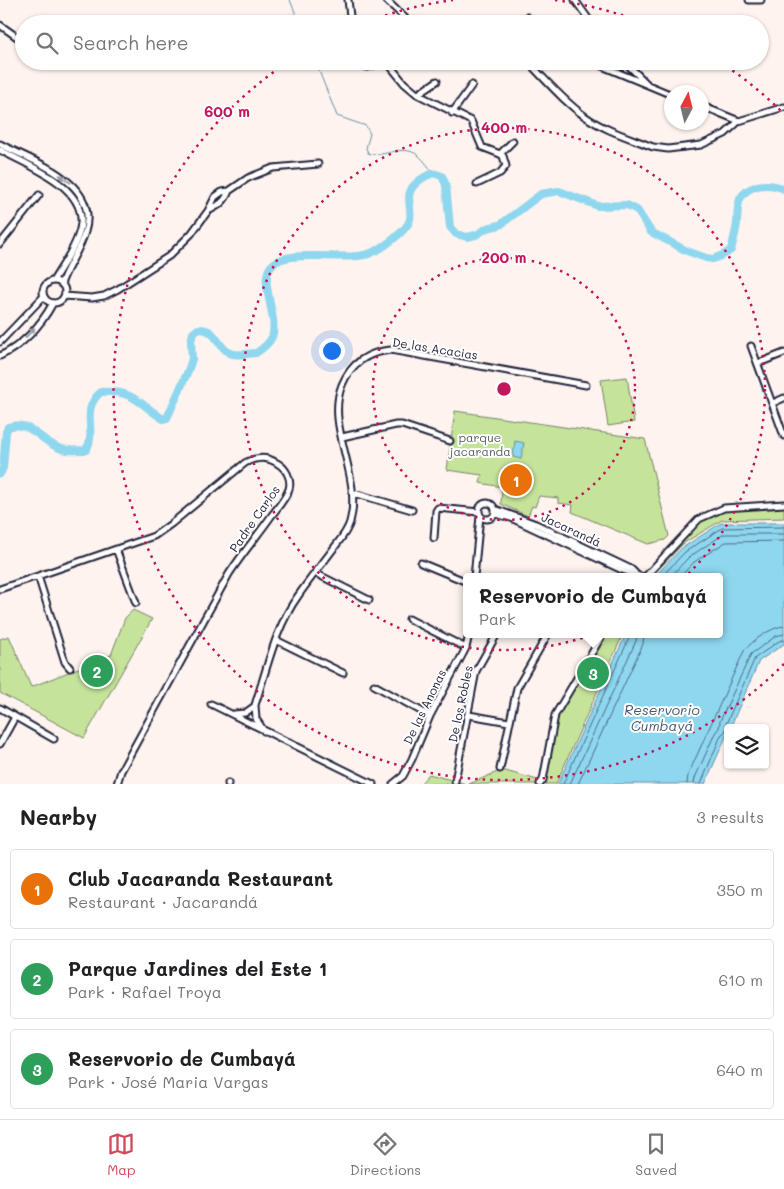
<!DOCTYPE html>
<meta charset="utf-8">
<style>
:root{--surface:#fff;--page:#f2f2f2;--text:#202124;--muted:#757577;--line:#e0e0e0;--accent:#d1495b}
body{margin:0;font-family:Mali,sans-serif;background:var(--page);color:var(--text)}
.controls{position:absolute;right:15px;bottom:15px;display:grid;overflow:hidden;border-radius:5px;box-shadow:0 1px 4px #0004}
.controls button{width:45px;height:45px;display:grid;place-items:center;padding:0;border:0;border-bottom:1px solid var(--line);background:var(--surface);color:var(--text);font:25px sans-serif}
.compass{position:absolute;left:664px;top:85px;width:45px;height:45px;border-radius:50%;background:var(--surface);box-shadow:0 1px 4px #0004;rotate:7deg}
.you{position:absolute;left:331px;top:350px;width:18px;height:18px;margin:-12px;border:4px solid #fff;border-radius:50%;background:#1a73e8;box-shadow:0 0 0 8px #1a73e833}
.badge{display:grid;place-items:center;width:32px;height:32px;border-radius:50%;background:var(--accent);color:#fff;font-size:16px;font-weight:700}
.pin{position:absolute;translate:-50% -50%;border:2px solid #fff;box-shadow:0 1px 5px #0006}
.popup{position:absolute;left:463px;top:573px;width:260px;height:65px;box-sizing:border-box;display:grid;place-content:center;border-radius:5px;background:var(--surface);filter:drop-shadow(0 1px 4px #0005);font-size:16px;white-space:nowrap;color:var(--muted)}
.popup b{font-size:19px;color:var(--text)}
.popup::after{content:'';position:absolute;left:50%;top:100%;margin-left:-10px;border:10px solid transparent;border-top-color:var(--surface)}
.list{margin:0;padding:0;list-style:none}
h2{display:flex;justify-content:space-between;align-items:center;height:65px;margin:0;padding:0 20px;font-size:21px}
h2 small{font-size:16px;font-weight:400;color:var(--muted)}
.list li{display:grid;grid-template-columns:32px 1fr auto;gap:15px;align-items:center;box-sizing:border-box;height:80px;margin:0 10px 10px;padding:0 10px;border:1px solid var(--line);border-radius:5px}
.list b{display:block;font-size:19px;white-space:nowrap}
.list p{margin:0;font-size:16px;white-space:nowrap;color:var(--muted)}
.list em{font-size:16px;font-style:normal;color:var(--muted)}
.icon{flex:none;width:28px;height:28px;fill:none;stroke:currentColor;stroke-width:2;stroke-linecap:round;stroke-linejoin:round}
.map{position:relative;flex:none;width:784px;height:784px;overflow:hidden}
.search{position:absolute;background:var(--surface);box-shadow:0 1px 4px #0004;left:15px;right:15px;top:15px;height:55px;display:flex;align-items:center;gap:12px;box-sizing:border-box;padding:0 18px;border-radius:28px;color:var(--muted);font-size:19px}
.sheet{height:335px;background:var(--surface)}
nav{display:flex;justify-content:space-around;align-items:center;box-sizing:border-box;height:70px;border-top:1px solid var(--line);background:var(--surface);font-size:14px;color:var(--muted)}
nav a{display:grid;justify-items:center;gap:2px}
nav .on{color:var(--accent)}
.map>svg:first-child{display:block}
.green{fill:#c6e39a;stroke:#74826a}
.water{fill:#8ed7ef;stroke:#638fa7}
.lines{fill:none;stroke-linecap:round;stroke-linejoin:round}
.shore{stroke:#4d6a83;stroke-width:1}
.stream{stroke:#638fa7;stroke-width:1}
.river{stroke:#8ed7ef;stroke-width:8}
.minor-casing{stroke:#22223b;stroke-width:9}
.minor{stroke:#fff;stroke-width:5}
.oneway{fill:#9c9ca7}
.ring{fill:none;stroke:#c2185b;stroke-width:2.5;stroke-dasharray:2.5 5}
.labels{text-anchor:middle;stroke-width:4;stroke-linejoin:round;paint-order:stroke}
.street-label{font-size:12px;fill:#22223b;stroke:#fff}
.park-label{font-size:12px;fill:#535c58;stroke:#fff}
.water-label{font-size:14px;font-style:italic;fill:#425871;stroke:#fff}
.centre{fill:#c2185b;stroke:#fff;stroke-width:2.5}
.ring-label{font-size:15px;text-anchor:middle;font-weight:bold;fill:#c2185b;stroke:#fff;stroke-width:4;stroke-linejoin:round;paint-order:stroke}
</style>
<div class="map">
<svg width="784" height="784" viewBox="0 0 784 784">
<rect width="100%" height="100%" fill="#fef3ee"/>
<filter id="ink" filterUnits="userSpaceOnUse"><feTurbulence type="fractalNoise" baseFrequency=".02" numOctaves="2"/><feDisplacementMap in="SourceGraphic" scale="10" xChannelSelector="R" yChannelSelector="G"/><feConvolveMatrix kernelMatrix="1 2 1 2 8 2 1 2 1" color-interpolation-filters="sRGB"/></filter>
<g filter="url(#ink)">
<path class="green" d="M627,377L634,422L608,426L601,380Z
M455,411L645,439L669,536L665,540L648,544L572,512L573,505L558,503V498L539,496L535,507L532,506L528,516L501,504L502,487L480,483L482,475L447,470Z
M784,507V518L722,520L684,543L651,577H644L702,519L726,509Z
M133,610L152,619L84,738L0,693V639L9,636L31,687L111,655L125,618Z
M602,634H623L556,784H544L557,715Z
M502,770L541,781L537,784H469Z
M429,774L466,784H420Z"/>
<path class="water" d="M515,441L524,443L521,459L513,457Z
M721,523H784V644L759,661L730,728H728V732L705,784H558L626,634H719V577H654L682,548Z"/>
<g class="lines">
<path class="shore" d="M661,577L685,552L722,528L784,527
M670,577L689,557L724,534H784
M680,577L694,562L726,542L784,541
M563,784L631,634
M570,784L636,641L637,634
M578,784L643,644L644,634
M687,784L688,775L744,651C752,641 771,627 784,626
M694,784L695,778L715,733L719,728L720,721L751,654L776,636L784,634
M701,784L721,735L726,731V724L755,658L779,641L784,640"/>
<path class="stream" d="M290,0L295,12V24
M315,61L337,116L366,126L370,134L366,148L368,153C384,159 401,143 418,155C424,160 430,169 436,176"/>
<path class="river" d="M0,474L3,468L6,432L8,427C31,419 42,444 62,449C70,451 78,450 86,450C98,431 79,410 101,392C133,390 139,403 163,419L167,418L188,371L192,359L191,341L193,333L198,329C216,328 216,344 228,352C236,357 248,353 256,353C262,349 269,344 272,337C279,317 258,282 271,266C286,247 347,263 371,253C382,249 408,230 410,219C412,210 407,200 410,192C413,183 425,176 433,173L442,176L446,185L450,227L456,234L467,237L476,235L487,228L500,225L541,194L559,191L598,206L627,205L637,210L651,232L687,251L706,258L713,259L723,255L731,250C733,242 736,232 737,223C738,205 736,193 757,186C766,184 776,185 784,189"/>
<g class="minor-casing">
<path id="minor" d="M348,0L351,24
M386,0L405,18
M575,0L592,24
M749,0H761
M524,24L527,17
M0,25L24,42
M361,61C366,75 377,60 387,62L404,83L417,94L471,121L482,147L500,154L503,156L506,166L500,173L477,184
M527,61C546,80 564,102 586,117C606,131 631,138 653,147L668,149L701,145L725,134L739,121L784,107
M590,61L672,95
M624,61L647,84
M418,94L437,81
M702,106L739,121
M452,113L472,85
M0,144C34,162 100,182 85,232C80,250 67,266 61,284
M0,150C27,165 84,185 81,223C79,243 63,264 53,281
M500,154L513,141
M208,211C218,206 225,202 229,191
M0,244L39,195
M43 292a11 11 0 1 1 22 0a11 11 0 1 1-22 0Z
M64,296L92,298L104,296L118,289L169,256L191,234L208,211L215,197L222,192L229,191L248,178L273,168L318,164
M0,342L44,296
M751,346L784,436
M0,356C23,345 41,325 53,303
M759,363L784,353
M773,403L784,398
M342,437L396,425H402L450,441
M354,493L412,510
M479 511a8 8 0 1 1 16 0a8 8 0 1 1-16 0Z
M495,509L536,524L631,569L635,573
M495,514L511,518L622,570L643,577
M434,538L436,511L438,508L479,512
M116,549L136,603
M421,563L467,582
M315,573L369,600
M38,576L65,662L70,668
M474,577L480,516
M645,577L699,519L724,508L784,504
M0,589L154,536L171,524L245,463C256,457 266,456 277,463C286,468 292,479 289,489C286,498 278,507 272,515C258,535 242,554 229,574L121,771L117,784
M409,619L466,648
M590,634L599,640
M276,640L343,673
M374,685L430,716
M211,704L373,784
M0,708L54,739
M234,714L245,713L255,706
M469,715L509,722
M264,731L256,719L255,705C267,669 275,628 298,596C309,580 322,564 334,548C340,540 347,532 350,522C363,476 325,427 342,385C351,363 368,352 391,350L586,385
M0,744L15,717
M500,769L517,688L548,634
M455,781L476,671L497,634
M228,784V783
M393,784L403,776L412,759L430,716L466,648L469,634
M540,784L543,780L555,715L603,634"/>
</g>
<use href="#minor" class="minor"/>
</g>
<defs><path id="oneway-solid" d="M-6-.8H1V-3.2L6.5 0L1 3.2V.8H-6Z" transform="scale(1.25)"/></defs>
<g class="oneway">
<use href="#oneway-solid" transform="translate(65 179) rotate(-145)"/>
<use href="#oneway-solid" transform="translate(30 333) rotate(-46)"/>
</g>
</g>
<g class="ring">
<circle cx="504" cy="389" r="131"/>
<circle cx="504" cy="389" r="261"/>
<path d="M784 664A392 392 0 1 1 288 62M364 23A392 392 0 0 1 453 0M555 0A392 392 0 0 1 644 23M720 62A392 392 0 0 1 784 114"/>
</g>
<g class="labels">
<g class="street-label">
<text transform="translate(435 349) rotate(9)" y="4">De las Acacias</text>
<text transform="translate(255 519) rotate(-55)" y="4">Padre Carlos</text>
<text transform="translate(571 530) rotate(25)" y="4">Jacarandá</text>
<text transform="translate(461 704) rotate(-78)" y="4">De los Robles</text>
<text transform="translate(425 707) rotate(-64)" y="4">De las Anonas</text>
</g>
<g class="park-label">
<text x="480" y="442">parque<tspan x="480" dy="14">jacaranda</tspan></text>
</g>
<g class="water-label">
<text x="662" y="715">Reservorio<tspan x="662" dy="16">Cumbayá</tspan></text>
</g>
</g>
<circle cx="504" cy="389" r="8" class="centre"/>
<g class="ring-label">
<text x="227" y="117">600 m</text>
<text x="504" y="133">400 m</text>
<text x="504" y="263">200 m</text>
</g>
</svg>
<div class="controls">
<button><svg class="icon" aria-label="layers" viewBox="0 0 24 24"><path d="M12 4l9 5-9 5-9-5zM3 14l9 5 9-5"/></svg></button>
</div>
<svg class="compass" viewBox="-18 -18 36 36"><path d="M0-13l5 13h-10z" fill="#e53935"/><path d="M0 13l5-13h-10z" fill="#757577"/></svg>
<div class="you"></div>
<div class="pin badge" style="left:516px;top:480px;background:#e8710a">1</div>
<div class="pin badge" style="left:97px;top:671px;background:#2e9e5b">2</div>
<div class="pin badge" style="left:593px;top:673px;background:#2e9e5b">3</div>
<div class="popup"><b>Reservorio de Cumbayá</b>Park</div>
<div class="search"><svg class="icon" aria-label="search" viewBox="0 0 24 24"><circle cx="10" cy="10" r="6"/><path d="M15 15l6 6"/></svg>Search here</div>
</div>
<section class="sheet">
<h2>Nearby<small>3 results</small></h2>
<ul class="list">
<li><span class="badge" style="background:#e8710a">1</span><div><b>Club Jacaranda Restaurant</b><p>Restaurant · Jacarandá</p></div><em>350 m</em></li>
<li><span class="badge" style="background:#2e9e5b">2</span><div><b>Parque Jardines del Este 1</b><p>Park · Rafael Troya</p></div><em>610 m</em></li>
<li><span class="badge" style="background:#2e9e5b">3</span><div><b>Reservorio de Cumbayá</b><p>Park · José Maria Vargas</p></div><em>640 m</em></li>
</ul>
</section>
<nav>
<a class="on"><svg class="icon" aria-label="map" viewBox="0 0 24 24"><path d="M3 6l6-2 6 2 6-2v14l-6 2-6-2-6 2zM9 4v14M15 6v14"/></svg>Map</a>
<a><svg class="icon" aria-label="directions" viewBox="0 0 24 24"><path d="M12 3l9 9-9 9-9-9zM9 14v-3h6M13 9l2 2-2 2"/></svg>Directions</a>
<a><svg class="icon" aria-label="saved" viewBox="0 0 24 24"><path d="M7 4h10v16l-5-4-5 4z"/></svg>Saved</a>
</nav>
